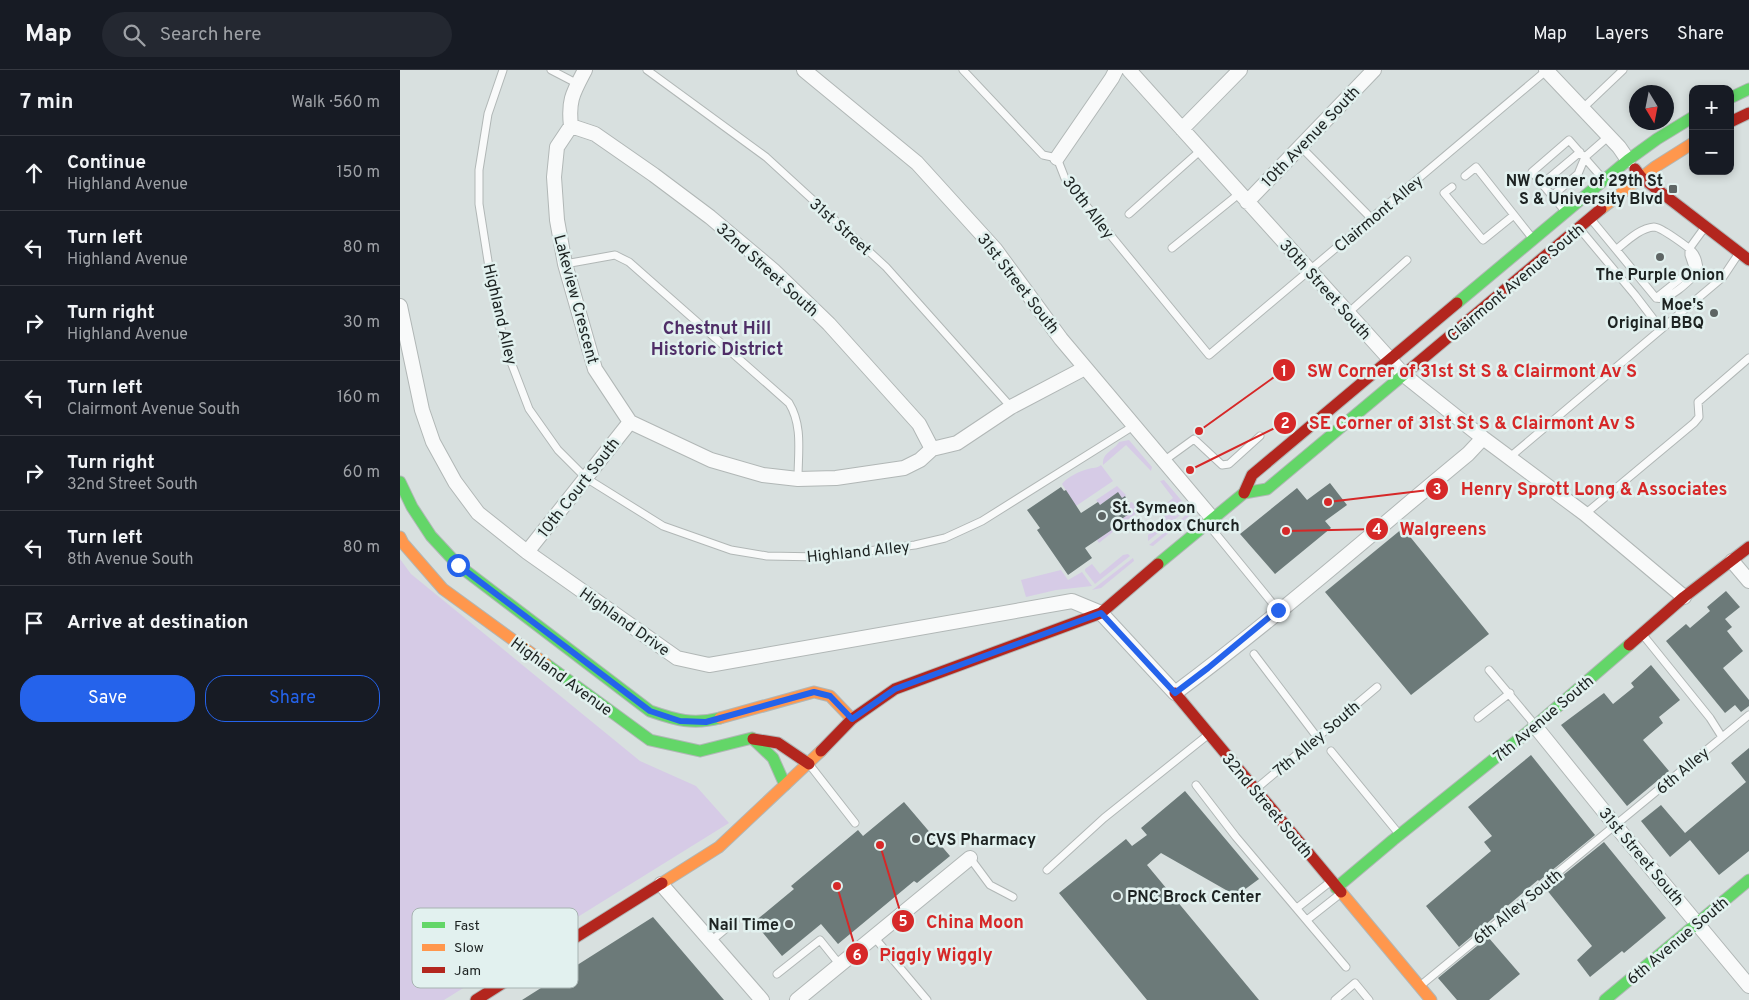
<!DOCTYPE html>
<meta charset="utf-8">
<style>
:root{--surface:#171b24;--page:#242831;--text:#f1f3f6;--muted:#9ea1a6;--line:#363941;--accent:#2563eb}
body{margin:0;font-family:Overpass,sans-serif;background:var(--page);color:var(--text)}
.controls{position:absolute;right:15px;top:15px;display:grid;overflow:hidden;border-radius:10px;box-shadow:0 2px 8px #0003}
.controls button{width:45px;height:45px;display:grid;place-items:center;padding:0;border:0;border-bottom:1px solid var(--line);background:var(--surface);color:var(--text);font:25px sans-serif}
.compass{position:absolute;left:1229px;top:15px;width:45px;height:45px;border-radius:50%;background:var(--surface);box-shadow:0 2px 8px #0003;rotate:170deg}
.stop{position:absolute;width:15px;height:15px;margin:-11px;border:4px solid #2563eb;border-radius:50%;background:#fff}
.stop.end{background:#2563eb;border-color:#fff;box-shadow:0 1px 5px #0008}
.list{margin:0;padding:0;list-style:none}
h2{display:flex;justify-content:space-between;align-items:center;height:65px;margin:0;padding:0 20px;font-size:21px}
h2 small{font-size:16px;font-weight:400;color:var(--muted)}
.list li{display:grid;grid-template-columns:32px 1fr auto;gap:15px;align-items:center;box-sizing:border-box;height:75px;padding:0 20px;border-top:1px solid var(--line)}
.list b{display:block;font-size:19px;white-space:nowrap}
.list p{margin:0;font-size:16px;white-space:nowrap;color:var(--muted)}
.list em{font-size:16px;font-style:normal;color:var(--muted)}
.actions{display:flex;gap:10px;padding:15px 20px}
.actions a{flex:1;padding:11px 0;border:1px solid var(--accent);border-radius:20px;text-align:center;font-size:18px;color:var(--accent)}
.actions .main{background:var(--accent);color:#fff}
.icon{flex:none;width:28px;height:28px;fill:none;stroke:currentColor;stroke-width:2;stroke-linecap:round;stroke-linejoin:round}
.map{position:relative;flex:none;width:1349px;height:930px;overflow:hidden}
header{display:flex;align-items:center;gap:30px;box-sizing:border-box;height:70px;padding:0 25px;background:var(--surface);border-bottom:1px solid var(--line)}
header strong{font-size:24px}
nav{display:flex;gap:28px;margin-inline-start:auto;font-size:18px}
.search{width:350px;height:45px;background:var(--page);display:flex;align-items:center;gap:12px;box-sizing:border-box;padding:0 18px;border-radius:28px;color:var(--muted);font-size:19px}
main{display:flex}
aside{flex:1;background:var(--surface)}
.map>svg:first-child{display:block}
.green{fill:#d6cbe6}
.building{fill:#6c7a79}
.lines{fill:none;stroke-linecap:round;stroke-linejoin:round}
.lane-casing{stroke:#b1b7b6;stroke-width:9}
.street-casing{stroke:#b1b7b6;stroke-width:16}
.fast-casing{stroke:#b1b7b6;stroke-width:13}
.slow-casing{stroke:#b1b7b6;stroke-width:13}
.jam-casing{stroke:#b1b7b6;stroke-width:13}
.lane{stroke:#f9fafa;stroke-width:7}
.street{stroke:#f9fafa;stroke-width:14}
.fast{stroke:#63d668;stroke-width:11}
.slow{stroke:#ff974d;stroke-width:11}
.jam{stroke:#b3261e;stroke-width:11}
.route{stroke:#2563eb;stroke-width:6}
.poi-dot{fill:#5e6564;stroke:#e2f1ef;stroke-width:2}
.labels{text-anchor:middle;stroke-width:5;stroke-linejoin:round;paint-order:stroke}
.street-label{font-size:16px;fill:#1d2322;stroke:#e2f1ef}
.poi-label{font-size:16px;font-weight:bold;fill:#1d2322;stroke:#e2f1ef;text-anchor:end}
.neighbourhood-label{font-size:18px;font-weight:bold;fill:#4f2e67;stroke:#e2f1ef}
.key{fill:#e2f1ef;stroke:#a7b3b2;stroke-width:1}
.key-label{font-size:14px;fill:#1d2322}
.leader{fill:none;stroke:#d62828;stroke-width:2}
.callout-dot{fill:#d62828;stroke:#e2f1ef;stroke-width:2}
.mark-label{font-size:15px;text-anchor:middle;font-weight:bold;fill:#fff}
.callout-label{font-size:18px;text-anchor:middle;font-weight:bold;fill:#d62828;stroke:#e2f1ef;stroke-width:5;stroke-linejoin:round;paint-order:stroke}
</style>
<header>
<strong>Map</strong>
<div class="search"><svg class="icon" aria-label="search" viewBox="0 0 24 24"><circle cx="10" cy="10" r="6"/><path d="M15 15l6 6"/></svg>Search here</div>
<nav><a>Map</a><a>Layers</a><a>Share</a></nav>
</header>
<main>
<aside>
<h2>7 min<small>Walk · 560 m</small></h2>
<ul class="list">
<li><svg class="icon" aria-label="ahead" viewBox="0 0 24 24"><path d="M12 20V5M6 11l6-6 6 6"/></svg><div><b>Continue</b><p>Highland Avenue</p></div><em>150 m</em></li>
<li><svg class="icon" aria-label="left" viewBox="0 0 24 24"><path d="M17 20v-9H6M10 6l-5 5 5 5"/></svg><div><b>Turn left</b><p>Highland Avenue</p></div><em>80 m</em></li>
<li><svg class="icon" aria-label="right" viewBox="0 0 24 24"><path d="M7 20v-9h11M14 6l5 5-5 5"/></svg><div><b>Turn right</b><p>Highland Avenue</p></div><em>30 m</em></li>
<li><svg class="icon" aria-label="left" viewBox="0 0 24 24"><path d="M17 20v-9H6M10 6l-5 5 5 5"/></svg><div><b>Turn left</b><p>Clairmont Avenue South</p></div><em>160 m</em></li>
<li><svg class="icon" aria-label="right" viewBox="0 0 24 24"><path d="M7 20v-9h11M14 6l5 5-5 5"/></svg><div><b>Turn right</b><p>32nd Street South</p></div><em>60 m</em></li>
<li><svg class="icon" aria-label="left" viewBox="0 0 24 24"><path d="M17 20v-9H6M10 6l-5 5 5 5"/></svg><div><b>Turn left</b><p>8th Avenue South</p></div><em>80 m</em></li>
<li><svg class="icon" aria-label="arrive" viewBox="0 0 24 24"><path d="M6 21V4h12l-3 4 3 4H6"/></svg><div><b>Arrive at destination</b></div></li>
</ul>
<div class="actions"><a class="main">Save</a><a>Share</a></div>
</aside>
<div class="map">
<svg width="1349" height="930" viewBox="0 0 1349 930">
<rect width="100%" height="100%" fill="#d8e0df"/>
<path class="green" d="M729,370L752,397L751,401L726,375L703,395C702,382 714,381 719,372Z
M701,395L713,411L676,436L662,414C667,407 680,401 688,399C694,397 696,399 701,395Z
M764,410L787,437L784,442L748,471V465L761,454L766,442L775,446L778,445L766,438V434L773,428L760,411Z
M717,416L726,425L725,427L722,428L718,423L700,435L696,430Z
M732,432L739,441L699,473L697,470L715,457L714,454L731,442L728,437L730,435L729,433Z
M791,441L789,446L753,476L749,475Z
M728,484L730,486L695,514L685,501V499L692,494L700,504L723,485Z
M733,488L734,491L701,518L692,520Z
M0,489L11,504L240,691L296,716L329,753L44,930H0Z
M661,500L668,510L682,502L692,516L656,520L626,527L621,510Z"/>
<path class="building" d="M930,413L947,435L925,451L931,458L875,504L840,464L897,418L907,430Z
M661,417L664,421L666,420L681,443L698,432L700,435L718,422L722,428L725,426L730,435L728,437L732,442L714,454L716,457L685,478L692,488L668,505L637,460L640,458L627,440Z
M1003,458L1089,564L1011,625L925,522Z
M1326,521L1340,537L1325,549L1332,557L1327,561L1343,581L1323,598L1349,630V636L1341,642L1335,635L1325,643L1266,571L1286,554L1290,558L1310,541L1307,537Z
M1251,595L1280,630L1259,647L1263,653L1243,670L1269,701L1227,736L1161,655L1204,623L1213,634L1234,617L1231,613Z
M1349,678V781L1319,805L1290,770L1270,787L1241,751L1261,735L1285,763L1346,712L1331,693Z
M1131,685L1195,765L1139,811L1138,810L1059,877L1026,836L1091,781L1084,772L1092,766L1068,737Z
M785,721L859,809L844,820L840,828L761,783L747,795L859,930H747L659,823L726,769L732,776L747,765L741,758Z
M504,732L550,786L517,813L514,811L438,874L421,854L382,886L354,852L394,819L391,816L458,760L463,766Z
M1204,772L1266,848L1224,883L1222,881L1190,907L1177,890L1192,876L1146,819Z
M253,847L324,930H122Z
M1088,867L1120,904L1089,930H1057L1038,908Z"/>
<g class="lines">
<g class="lane-casing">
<path id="lane" d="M103,0L88,44L79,100V134L94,229L106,279L129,339L158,380L186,408L263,456L331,480L367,486L421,487L515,475L545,468L582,451L735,355
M151,0L178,14
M247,0L366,87L486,197L611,337
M563,0L643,85L657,88L666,111L809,285L1147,0
M1182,39L1223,0
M900,76L971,148
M1065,106L1076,97L1114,145
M1142,114L1180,82
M1052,117L1044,123L1083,170L1114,145L1133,169
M1152,126L1178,104L1185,87L1209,66
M1165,141L1132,102L1169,70L1204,110
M729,144L801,80
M1190,148L1256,228C1269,232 1290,210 1299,201C1299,195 1297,186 1293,182C1288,177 1261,157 1254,157C1240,158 1227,171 1217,179
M1179,158L1235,225L1261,259
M772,178L840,123
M165,194L215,185L229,192L389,333C403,356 398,382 398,409
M1256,228L1290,201L1293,197L1289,185V179L1305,157
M948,243L1007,190
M1110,387L1323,207L1339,183
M765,390L794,369L822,395L829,394L860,366
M1185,444L1294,353L1299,347L1298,332L1349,288
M807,453L878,540
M1243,565L1310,648L1322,667
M854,584L917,667
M1089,600L1135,655
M1078,648L1110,623
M931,681L999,764
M409,694L455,753
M796,715L836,767L946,897
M857,718L977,617
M570,788L590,815L613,827
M647,800L704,748L809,664
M897,838L930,812
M907,850L940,824
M474,867L527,930
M311,871L335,851
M377,904L420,870L440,895
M1020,916L1349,645
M935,930L955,913L969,930"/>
</g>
<g class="street-casing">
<path id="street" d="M185,0C173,23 168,30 171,56L157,77L154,107L157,150L165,194L195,299L230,352L311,390L363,405L398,409L436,408L504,398L520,390L532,379L557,373L611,337L685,298
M404,0L517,93L595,179L661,269L812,448
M729,0L1004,305L1083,368L1185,444L1284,527
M1146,0L1219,77L1228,90
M171,56L195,64L254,105L310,147L373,200L429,254L519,354L532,379
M782,59L840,0
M657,88L712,8L716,0
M847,132L974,0
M0,236L22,340L33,372L55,412L78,443L127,482L277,588L309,595L672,531L701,543L775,623C876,548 971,464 1068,384L1083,368
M127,482L230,352
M1332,491L1349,511
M1135,656L1215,755L1349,916
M261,814L362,930
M397,930L570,788"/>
</g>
<g class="fast-casing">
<path id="fast" d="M1330,28L1349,19
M1057,233L1228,90L1257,69L1293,47
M0,412L12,437L31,466L58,495L250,641C276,650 293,655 320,648
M758,494L844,423L867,419L1008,301
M146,594L250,670L300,681L352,668L373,688L385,715
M936,818L993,770L1135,656L1229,575
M1205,930L1349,810"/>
</g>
<g class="slow-casing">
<path id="slow" d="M1201,139L1255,97L1293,73
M0,467L3,473L43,519L146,594
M320,648L414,622L430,626L452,649
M262,813L319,777L421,681
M941,822L1031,930"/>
</g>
<g class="jam-casing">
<path id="jam" d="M1330,52L1349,43
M1235,99L1241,107L1349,190
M1008,301L1201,139
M844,423L852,405L1057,233
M1229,575L1284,527L1349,477
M775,623L941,822
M353,669L378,673L409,694
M421,681L452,649L495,619L701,543L758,494
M76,930L262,813"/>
</g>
<use href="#lane" class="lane"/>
<use href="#street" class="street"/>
<use href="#fast" class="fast"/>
<use href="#slow" class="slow"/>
<use href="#jam" class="jam"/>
</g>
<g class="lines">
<path class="route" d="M58,495L250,641L280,651L306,652L414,622L430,626L452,649L495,619L701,543L775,623L808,598L878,540"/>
</g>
<g class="poi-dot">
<rect x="1268" y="114" width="10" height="10" rx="2.5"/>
<circle cx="1260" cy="187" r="5"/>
<circle cx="1314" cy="243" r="5"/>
<circle cx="702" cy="446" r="5"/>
<circle cx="516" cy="769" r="5"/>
<circle cx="717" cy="826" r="5"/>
<circle cx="389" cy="854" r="5"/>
</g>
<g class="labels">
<g class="street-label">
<text transform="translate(910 66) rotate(-46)" y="6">10th Avenue South</text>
<text transform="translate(689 137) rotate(53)" y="6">30th Alley</text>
<text transform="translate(978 143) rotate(-40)" y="6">Clairmont Alley</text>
<text transform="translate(441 156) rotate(42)" y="6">31st Street</text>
<text transform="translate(368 199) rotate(42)" y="6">32nd Street South</text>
<text transform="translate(1115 212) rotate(-40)" y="6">Clairmont Avenue South</text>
<text transform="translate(619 213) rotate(52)" y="6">31st Street South</text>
<text transform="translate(926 219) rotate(48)" y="6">30th Street South</text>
<text transform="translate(177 229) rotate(75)" y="6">Lakeview Crescent</text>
<text transform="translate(101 244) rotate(77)" y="6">Highland Alley</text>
<text transform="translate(178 417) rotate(-52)" y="6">10th Court South</text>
<text transform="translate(458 481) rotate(-6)" y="6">Highland Alley</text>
<text transform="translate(225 551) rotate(35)" y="6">Highland Drive</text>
<text transform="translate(162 606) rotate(36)" y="6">Highland Avenue</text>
<text transform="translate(1143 648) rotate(-40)" y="6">7th Avenue South</text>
<text transform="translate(916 668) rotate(-40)" y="6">7th Alley South</text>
<text transform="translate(1282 700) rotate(-40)" y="6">6th Alley</text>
<text transform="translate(868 735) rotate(50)" y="6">32nd Street South</text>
<text transform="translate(1242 786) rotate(50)" y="6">31st Street South</text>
<text transform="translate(1117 836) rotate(-39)" y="6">6th Alley South</text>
<text transform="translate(1277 870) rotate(-40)" y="6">6th Avenue South</text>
</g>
<g class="poi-label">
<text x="1263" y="116">NW Corner of 29th St<tspan x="1263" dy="18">S &amp; University Blvd</tspan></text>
<text x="1260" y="210" text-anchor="middle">The Purple Onion</text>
<text x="1304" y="240">Moe's<tspan x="1304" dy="18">Original BBQ</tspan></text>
<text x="712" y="443" text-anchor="start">St. Symeon<tspan x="712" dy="18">Orthodox Church</tspan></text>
<text x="526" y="775" text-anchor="start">CVS Pharmacy</text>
<text x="727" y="832" text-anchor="start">PNC Brock Center</text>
<text x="379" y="860">Nail Time</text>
</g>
<g class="neighbourhood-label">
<text x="317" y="264">Chestnut Hill<tspan x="317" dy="21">Historic District</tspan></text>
</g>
</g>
<rect x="12" y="838" width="166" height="80" rx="8" class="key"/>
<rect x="22" y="852" width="23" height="6" fill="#63d668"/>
<rect x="22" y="874" width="23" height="7" fill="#ff974d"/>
<rect x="22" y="897" width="23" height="6" fill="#b3261e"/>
<g class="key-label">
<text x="54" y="860">Fast</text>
<text x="54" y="882">Slow</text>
<text x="54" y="905">Jam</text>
</g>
<path class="leader" d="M799 361L884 300M790 400L885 353M928 432L1037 419M886 461L977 459M480 775L503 851M437 816L457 884"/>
<g class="callout-dot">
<circle cx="799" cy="361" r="5"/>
<circle cx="790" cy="400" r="5"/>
<circle cx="928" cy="432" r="5"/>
<circle cx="886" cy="461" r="5"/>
<circle cx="480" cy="775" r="5"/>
<circle cx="437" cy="816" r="5"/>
<circle cx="884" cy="300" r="12"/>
<circle cx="885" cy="353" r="12"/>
<circle cx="1037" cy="419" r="12"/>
<circle cx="977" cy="459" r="12"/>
<circle cx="503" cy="851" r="12"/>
<circle cx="457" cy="884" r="12"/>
</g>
<g class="mark-label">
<text x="884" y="306">1</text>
<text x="885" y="358">2</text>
<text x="1037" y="424">3</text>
<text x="977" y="464">4</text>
<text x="503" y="856">5</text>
<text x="457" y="890">6</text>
</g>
<g class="callout-label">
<text x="1072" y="307">SW Corner of 31st St S &amp; Clairmont Av S</text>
<text x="1072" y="359">SE Corner of 31st St S &amp; Clairmont Av S</text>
<text x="1194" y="425">Henry Sprott Long &amp; Associates</text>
<text x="1043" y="465">Walgreens</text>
<text x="575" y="858">China Moon</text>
<text x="536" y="891">Piggly Wiggly</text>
</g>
</svg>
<div class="controls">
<button>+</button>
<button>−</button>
</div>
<svg class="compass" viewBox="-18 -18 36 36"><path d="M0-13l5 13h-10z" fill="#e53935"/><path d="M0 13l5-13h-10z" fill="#9ea1a6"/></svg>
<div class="stop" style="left:58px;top:495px"></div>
<div class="stop end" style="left:878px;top:540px"></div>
</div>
</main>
